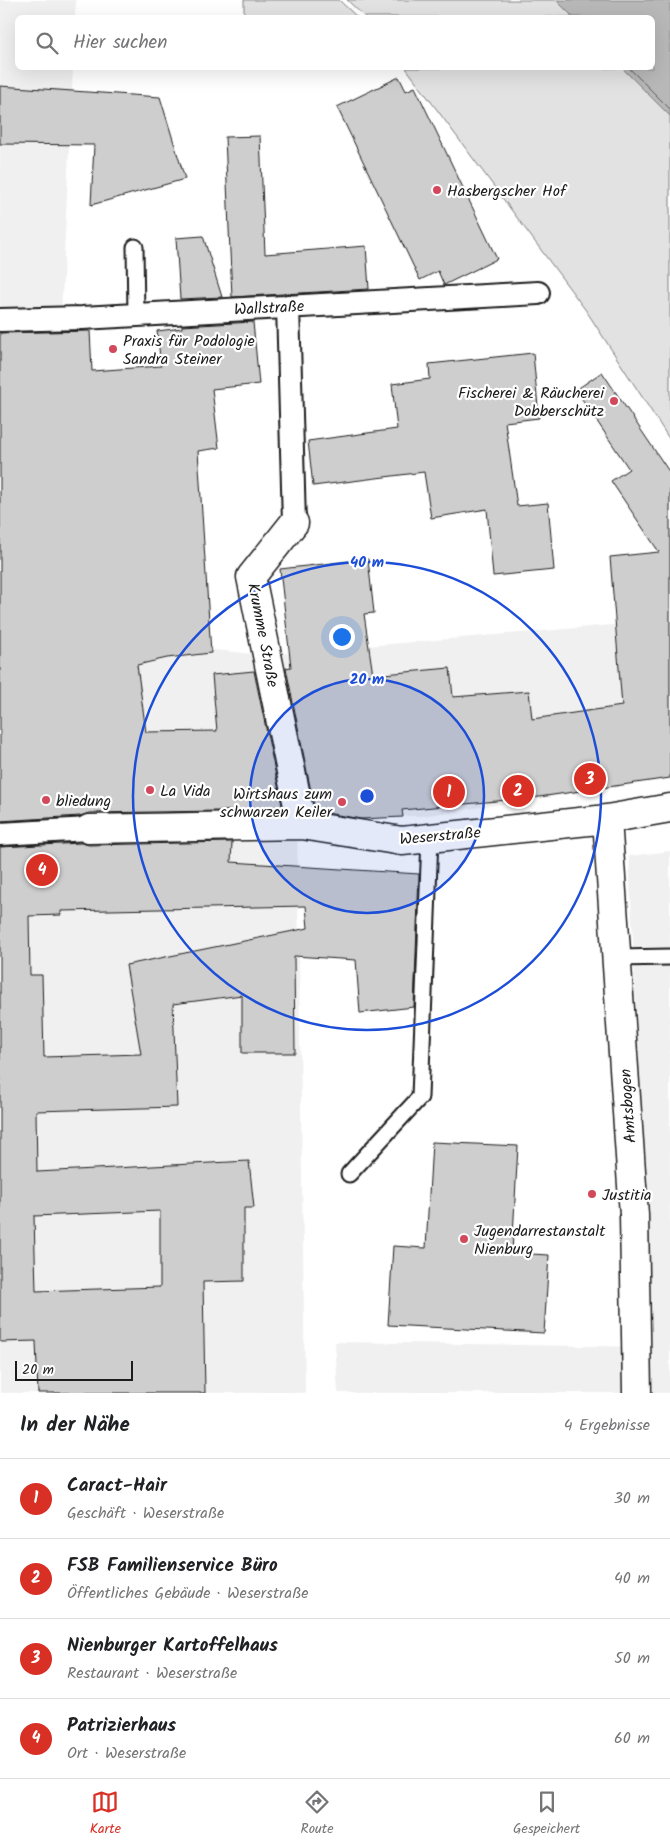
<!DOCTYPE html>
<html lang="de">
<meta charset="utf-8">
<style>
:root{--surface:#fff;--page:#f6f6f6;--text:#202124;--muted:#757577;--line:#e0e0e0;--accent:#d93025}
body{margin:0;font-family:Kalam,sans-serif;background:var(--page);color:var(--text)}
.scale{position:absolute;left:15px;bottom:12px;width:118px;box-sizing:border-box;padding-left:5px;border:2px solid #1c1c1c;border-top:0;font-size:14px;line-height:18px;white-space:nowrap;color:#1c1c1c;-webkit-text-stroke:4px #fff;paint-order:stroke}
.you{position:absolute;left:341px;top:636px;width:18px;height:18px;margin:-12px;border:4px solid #fff;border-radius:50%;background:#1a73e8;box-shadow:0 0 0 8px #1a73e833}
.badge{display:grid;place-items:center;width:32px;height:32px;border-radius:50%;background:var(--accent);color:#fff;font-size:16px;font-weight:700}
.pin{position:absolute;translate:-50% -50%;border:2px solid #fff;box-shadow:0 1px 5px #0006}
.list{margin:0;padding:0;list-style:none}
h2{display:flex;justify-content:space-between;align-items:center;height:65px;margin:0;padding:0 20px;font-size:21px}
h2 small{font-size:16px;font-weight:400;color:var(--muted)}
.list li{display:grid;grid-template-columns:32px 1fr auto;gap:15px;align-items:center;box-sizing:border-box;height:80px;padding:0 20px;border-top:1px solid var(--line)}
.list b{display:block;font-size:19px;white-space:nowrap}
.list p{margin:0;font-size:16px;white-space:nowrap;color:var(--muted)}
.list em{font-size:16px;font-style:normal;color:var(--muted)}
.icon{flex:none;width:28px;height:28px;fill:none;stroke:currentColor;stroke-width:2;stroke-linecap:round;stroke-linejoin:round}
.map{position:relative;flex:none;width:670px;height:1393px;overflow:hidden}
.search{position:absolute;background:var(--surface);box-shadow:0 5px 20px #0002;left:15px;right:15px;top:15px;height:55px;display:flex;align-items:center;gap:12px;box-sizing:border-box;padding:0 18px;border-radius:8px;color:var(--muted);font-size:19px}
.sheet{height:385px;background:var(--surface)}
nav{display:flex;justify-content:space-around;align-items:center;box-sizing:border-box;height:70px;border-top:1px solid var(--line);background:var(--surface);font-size:14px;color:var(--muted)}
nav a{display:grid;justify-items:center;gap:2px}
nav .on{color:var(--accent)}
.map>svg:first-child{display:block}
.built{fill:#f0f0f0}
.green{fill:#e2e2e2;stroke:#7f7f7f}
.water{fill:#b8b8b8;stroke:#7a7a7a}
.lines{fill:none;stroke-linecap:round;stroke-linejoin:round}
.shore{stroke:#5a5a5a;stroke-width:1}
.building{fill:#cecece;stroke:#1c1c1c;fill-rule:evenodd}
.service-casing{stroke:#1c1c1c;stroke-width:19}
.pedestrian-casing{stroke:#1c1c1c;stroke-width:26}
.minor-casing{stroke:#1c1c1c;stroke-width:31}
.service{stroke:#fff;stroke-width:15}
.pedestrian{stroke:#fff;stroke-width:22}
.minor{stroke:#fff;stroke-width:28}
.ring{fill:none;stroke:#1d4ed8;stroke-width:2.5}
.poi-dot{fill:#d1495b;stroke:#fff;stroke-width:2}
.labels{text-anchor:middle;stroke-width:4.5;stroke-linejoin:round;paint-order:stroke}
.poi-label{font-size:16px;fill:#1c1c1c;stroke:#fff;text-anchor:start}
.street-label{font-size:16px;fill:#1c1c1c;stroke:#fff}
.centre{fill:#1d4ed8;stroke:#fff;stroke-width:2.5}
.ring-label{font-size:15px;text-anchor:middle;font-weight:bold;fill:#1d4ed8;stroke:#fff;stroke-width:4.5;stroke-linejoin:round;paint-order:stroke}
</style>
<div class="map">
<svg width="670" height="1393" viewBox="0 0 670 1393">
<rect width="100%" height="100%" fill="#fff"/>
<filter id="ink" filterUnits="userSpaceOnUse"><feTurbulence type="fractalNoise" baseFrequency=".02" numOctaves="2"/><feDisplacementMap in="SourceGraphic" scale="10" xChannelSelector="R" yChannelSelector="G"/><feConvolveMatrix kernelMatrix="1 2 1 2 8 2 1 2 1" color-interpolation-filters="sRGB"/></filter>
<g filter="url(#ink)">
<path class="built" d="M0,0H76L75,17L18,18V68H73L46,632L262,655L670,620V779L422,816L297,817L305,1393H0Z
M670,851V1393H338L335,1342L652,1347L629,856Z"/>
<path class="green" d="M244,0H339L357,17H244Z
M347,0H556L573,17H365Z
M406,68H622L670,116V440L587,312Z"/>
<path class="water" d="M556,0H670V116L622,68H652V18L573,17Z"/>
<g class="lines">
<path class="shore" d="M629,68L670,109"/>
</g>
<path class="building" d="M399,77L406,91L415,87L497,259L444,285L438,271L420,280L337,107Z
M0,86L160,97L185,179L91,205L94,145L0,144Z
M260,136L265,254L366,246L369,289L232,297L225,137Z
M203,236L222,297L180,299L176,238Z
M253,322L259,384L212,389L219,448L198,451L211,653L167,658L137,665L146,732L217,731L212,675L254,671L283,810L89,813L80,816L0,821V333L90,331L92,371L161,366L157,331L182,328V326Z
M533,353L539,418L505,422L517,506L548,503L554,570L493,576L487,509L431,518L424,472L313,486L308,441L397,429L392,384L430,379L429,364Z
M602,372L670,473V778L539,797L402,810L403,817L361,819L315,811L286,668L291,667L280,569L368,559L374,613L364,614L373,675L450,668L453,697L529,691L532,719L622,706L610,557L659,552L611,481L629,469L576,390Z
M232,842L231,862L419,874L414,1007L360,1013L356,960L294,956L295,1053H242V995L173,1004L177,1107L36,1111L37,1172L249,1161L254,1208H244V1281L203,1282L205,1393H38L36,1341L0,1342V847L81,843L89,845ZM306,906L308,928L126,965L141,1054L44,1057L42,975H30L29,916L61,915V911ZM160,1211V1287L36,1291L34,1216Z
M432,1142L518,1146L512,1253L549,1255L544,1333L388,1325L393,1246L426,1248Z"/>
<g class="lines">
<g class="service-casing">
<path id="service" d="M135,247L136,315
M617,958L670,957
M349,1174L420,1097L430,838"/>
</g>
<g class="pedestrian-casing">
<path id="pedestrian" d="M288,306L294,523
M0,320L82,318L538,293
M0,834L89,829"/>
</g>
<g class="minor-casing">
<path id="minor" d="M294,523L251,577L302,825
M607,819L634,1215L637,1393
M89,829L302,825L402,841L607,819L670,808"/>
</g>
<use href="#service" class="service"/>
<use href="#pedestrian" class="pedestrian"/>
<use href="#minor" class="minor"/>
</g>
</g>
<circle cx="367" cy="796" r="117" fill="#1d4ed8" fill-opacity=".12"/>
<g class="ring">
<circle cx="367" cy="796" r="117"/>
<circle cx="367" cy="796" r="234"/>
</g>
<g class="poi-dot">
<circle cx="437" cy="190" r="5"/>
<circle cx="113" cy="349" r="5"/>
<circle cx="614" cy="401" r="5"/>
<circle cx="150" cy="790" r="5"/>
<circle cx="46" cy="800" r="5"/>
<circle cx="342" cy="802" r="5"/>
<circle cx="592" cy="1194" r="5"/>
<circle cx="464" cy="1239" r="5"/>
</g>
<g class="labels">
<g class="poi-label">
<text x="447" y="196">Hasbergscher Hof</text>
<text x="123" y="346">Praxis für Podologie<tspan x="123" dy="18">Sandra Steiner</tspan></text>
<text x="604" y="398" text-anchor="end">Fischerei &amp; Räucherei<tspan x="604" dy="18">Dobberschütz</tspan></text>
<text x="160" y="796">La Vida</text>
<text x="332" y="799" text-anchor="end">Wirtshaus zum<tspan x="332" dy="18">schwarzen Keiler</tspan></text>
<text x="56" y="806">bliedung</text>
<text x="602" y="1200">Justitia</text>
<text x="474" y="1236">Jugendarrestanstalt<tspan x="474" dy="18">Nienburg</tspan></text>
</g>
<g class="street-label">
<text transform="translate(269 307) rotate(-3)" y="6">Wallstraße</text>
<text transform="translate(264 635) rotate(79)" y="6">Krumme Straße</text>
<text transform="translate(440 835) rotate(-5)" y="6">Weserstraße</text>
<text transform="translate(627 1106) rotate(-94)" y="6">Amtsbogen</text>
</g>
</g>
<circle cx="367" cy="796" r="8" class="centre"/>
<g class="ring-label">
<text x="367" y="567">40 m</text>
<text x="367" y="684">20 m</text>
</g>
</svg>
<div class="scale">20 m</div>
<div class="you"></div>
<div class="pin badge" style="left:449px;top:792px">1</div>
<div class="pin badge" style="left:518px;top:791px">2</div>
<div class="pin badge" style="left:590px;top:779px">3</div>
<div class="pin badge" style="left:42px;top:870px">4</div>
<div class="search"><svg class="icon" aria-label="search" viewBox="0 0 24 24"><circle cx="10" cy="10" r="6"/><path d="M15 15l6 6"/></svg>Hier suchen</div>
</div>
<section class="sheet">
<h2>In der Nähe<small>4 Ergebnisse</small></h2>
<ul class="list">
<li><span class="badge">1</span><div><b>Caract-Hair</b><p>Geschäft · Weserstraße</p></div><em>30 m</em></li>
<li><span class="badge">2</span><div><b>FSB Familienservice Büro</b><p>Öffentliches Gebäude · Weserstraße</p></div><em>40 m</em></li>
<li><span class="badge">3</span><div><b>Nienburger Kartoffelhaus</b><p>Restaurant · Weserstraße</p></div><em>50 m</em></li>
<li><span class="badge">4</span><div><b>Patrizierhaus</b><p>Ort · Weserstraße</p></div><em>60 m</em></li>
</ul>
</section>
<nav>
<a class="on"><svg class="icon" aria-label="map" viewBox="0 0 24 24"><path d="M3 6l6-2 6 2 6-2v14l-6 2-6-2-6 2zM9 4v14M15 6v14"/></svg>Karte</a>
<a><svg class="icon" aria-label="directions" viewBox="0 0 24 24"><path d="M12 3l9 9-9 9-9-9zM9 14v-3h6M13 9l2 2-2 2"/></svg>Route</a>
<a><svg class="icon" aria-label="saved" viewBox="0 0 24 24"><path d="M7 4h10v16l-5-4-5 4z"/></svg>Gespeichert</a>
</nav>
